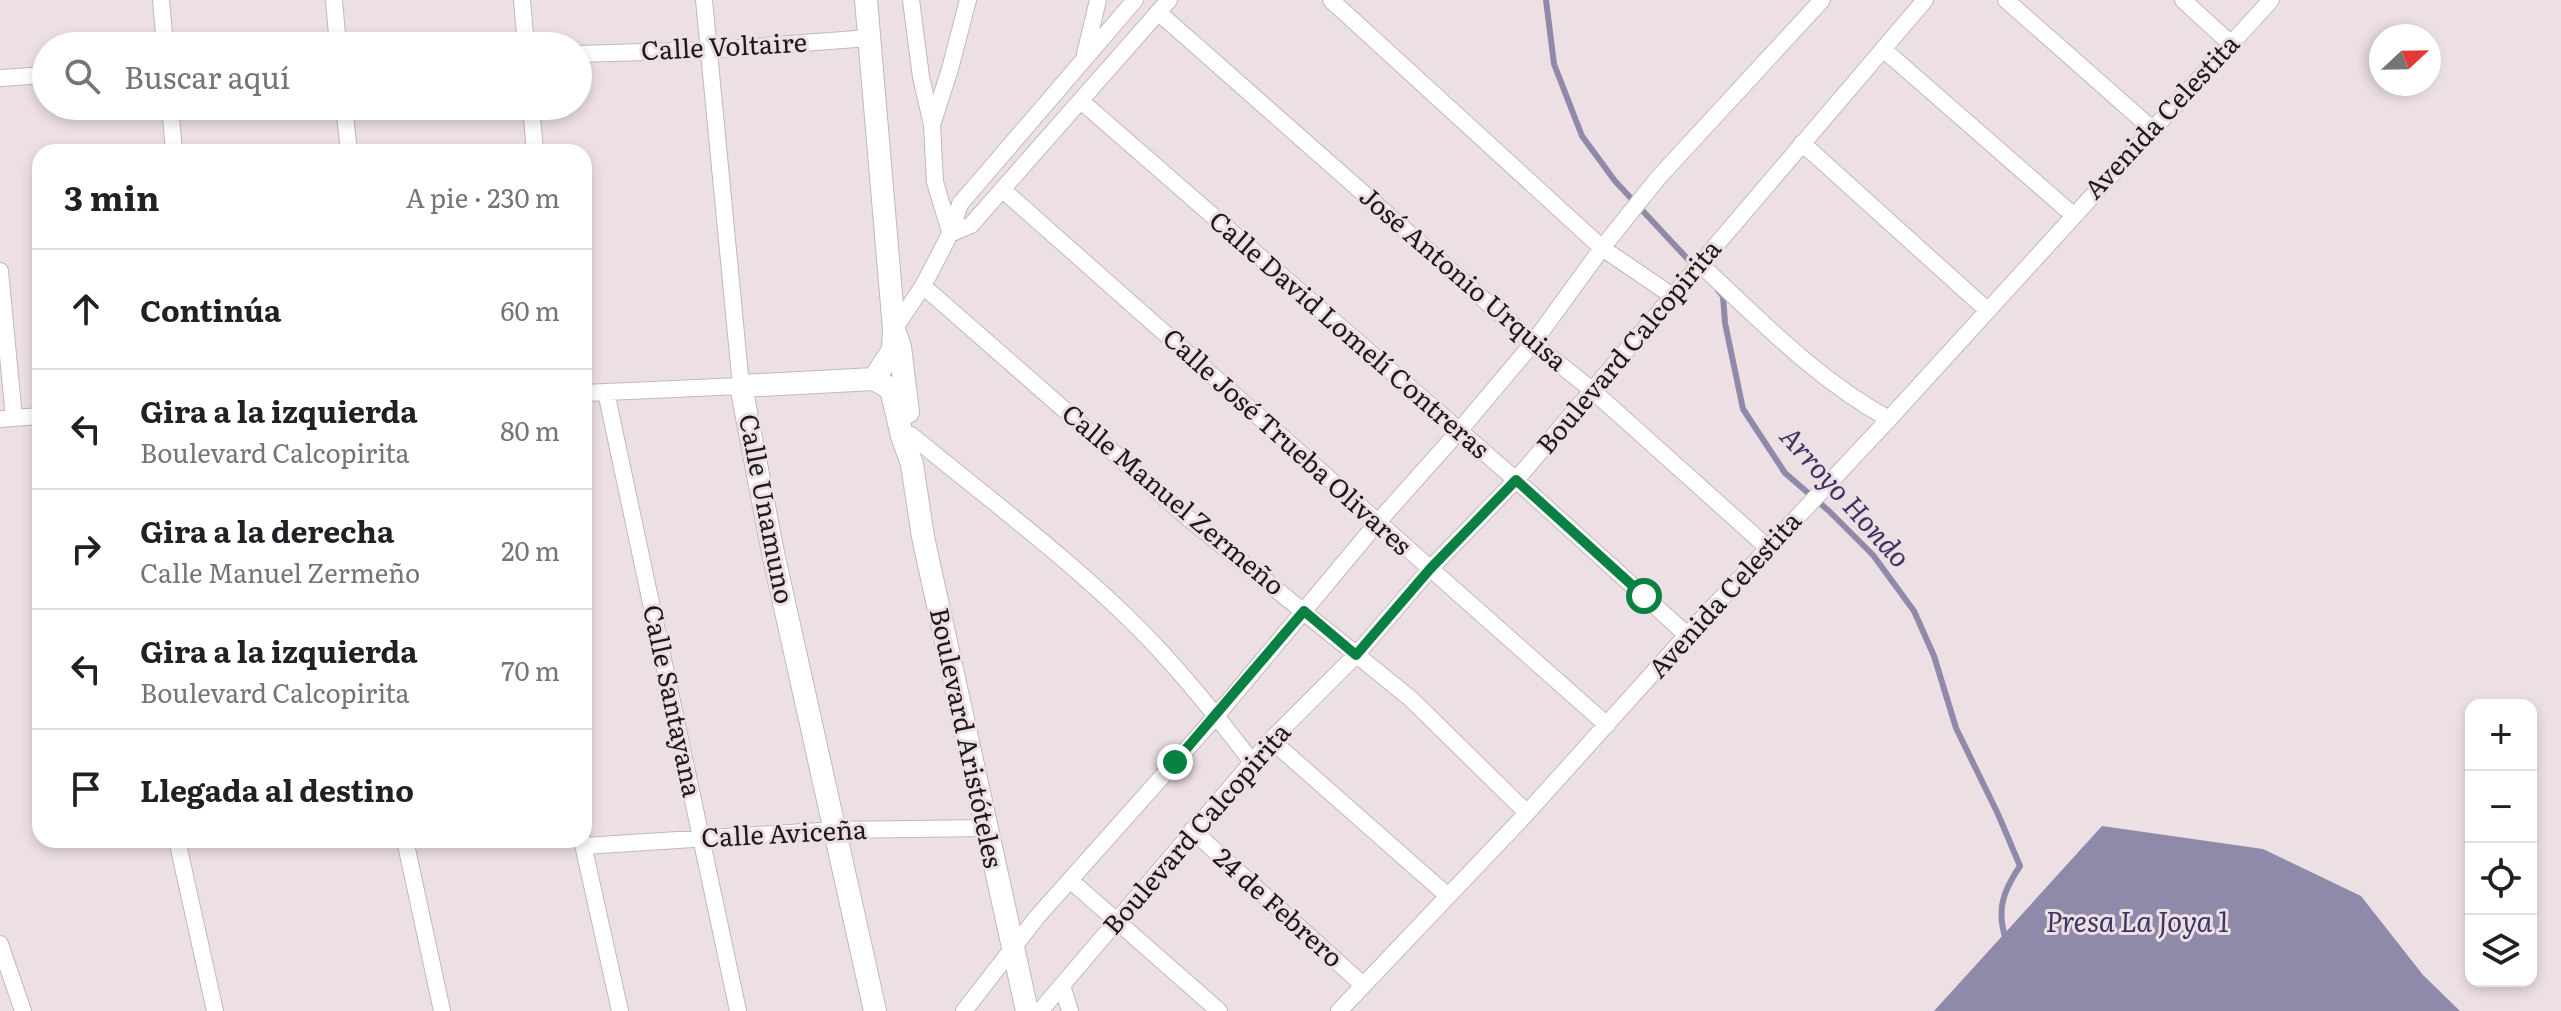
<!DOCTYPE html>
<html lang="es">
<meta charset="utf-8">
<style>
:root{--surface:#fff;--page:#f2f2f2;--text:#202124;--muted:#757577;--line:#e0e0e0}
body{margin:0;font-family:Literata,serif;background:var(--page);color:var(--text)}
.controls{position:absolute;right:24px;bottom:24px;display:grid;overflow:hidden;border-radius:16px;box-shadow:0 4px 12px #0003}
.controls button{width:72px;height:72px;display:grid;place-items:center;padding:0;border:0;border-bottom:2px solid var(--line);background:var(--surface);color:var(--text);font:40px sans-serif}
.compass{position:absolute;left:2369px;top:24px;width:72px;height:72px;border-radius:50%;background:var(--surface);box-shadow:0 4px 12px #0003;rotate:68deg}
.stop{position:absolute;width:24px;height:24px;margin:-18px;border:6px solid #0b8043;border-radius:50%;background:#fff}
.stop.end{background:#0b8043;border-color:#fff;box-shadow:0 2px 8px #0008}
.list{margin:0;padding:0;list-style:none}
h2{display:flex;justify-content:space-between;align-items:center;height:104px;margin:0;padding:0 32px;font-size:34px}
h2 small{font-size:26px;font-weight:400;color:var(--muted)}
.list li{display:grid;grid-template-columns:52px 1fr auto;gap:24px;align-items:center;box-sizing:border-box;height:120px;padding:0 32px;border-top:2px solid var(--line)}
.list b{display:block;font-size:30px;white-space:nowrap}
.list p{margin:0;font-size:26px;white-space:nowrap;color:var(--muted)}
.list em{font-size:26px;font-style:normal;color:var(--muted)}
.icon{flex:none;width:44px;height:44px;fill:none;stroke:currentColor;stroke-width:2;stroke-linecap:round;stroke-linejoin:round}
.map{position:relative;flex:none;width:2561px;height:1011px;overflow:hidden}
.search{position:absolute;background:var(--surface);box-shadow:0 4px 12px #0003;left:32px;top:32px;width:560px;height:88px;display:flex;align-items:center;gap:20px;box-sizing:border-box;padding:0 28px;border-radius:44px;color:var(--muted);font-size:30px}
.panel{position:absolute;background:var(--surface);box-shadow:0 4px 12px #0003;left:32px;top:144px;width:560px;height:704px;border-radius:24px}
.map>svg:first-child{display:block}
.water{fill:#8f8aaa}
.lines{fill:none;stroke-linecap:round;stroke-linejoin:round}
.stream{stroke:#8f8aaa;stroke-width:6}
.street-casing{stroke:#c4b7bc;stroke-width:18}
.secondary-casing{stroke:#c4b7bc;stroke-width:24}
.street{stroke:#fff;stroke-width:16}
.secondary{stroke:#fff;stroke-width:22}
.route{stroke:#0b8043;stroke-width:10}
.labels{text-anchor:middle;stroke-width:6;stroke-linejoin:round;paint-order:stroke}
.street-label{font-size:26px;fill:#1e191b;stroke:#ede0e5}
.water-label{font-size:28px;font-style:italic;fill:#3e3462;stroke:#ede0e5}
</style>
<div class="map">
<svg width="2561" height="1011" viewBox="0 0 2561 1011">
<rect width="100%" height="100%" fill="#ede0e5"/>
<path class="water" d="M2102,826L2263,849L2361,896L2423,975L2460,1011H1934Z"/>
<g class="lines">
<path class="stream" d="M1546,0L1554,64L1582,136L1615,181L1696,268
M1718,290L1723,296L1725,323L1743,409L1785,473L1829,511L1873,555L1914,611L1934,656L1956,728L1998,814L2020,866C2003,891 1996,910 2006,940"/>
<g class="street-casing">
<path id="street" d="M161,0L165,46
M334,0L338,46
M522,0L526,46
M911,0L921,77L932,125L935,182L950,232
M1331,0L1602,248L1674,297
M2006,0L2151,128
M2183,0L2230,43
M1158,12L1533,343L1592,390L1767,547
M1883,49L2073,215
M578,54L709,50L870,38
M1085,54L1098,0
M0,78L46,75
M1081,101L1516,480L1687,635
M170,106L174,152
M344,106L349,152
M531,106L535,152
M932,125L950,69L968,0
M1802,143L1987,310
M1003,190L1607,725
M950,234L971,225L1169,0
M1700,264C1760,320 1816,379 1889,419
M0,271L14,418
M923,286L1188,518L1411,699L1527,813
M894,329L923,286L950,234L960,204L1135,0
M606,392L738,1011
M584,393L741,386L704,0
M0,419L40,416
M911,435C991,501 1079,566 1151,641C1187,679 1220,720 1252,762
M1271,740L1448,896
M1192,830L1363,985
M177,840L215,1011
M405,840L442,1011
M582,840L620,1011
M584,846L835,830L986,828
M1070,880L1219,1011
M0,944L23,1011
M1062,985L1070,1011
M964,1011L1037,917L1217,715L1378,522L1459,431L1533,343L1602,248L1658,178L1822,0
M1040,1011L1271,740L1356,655L1430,569L1516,480L1925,0
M1339,1011L1527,813L1687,635L1889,419L2271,0"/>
</g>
<g class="secondary-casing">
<path id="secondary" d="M866,0L894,329L893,350L874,379
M896,335L900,347L908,412
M875,1011L773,553L741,386L874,379L891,389L902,436L912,464L923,537L1027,1011"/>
</g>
<use href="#street" class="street"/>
<use href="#secondary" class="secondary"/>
</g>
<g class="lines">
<path class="route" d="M1175,762L1304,611L1356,655L1430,569L1516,480L1644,596"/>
</g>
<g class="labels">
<g class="street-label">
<text transform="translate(724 47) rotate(-3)" y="9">Calle Voltaire</text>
<text transform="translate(2162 117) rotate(-47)" y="9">Avenida Celestita</text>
<text transform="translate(1463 279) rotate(41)" y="9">José Antonio Urquisa</text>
<text transform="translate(1349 335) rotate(41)" y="9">Calle David Lomelí Contreras</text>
<text transform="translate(1629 347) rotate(-50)" y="9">Boulevard Calcopirita</text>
<text transform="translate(1287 442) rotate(42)" y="9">Calle José Trueba Olivares</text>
<text transform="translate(1173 500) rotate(40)" y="9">Calle Manuel Zermeño</text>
<text transform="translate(766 509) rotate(79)" y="9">Calle Unamuno</text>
<text transform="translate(1725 595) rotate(-48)" y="9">Avenida Celestita</text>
<text transform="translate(672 701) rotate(78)" y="9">Calle Santayana</text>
<text transform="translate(966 738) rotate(78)" y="9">Boulevard Aristóteles</text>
<text transform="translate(1197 829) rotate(-49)" y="9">Boulevard Calcopirita</text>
<text transform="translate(784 834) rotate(-3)" y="9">Calle Aviceña</text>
<text transform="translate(1278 908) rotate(42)" y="9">24 de Febrero</text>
</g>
<g class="water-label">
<text transform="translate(1845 497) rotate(48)" y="10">Arroyo Hondo</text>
<text x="2137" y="932">Presa La Joya 1</text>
</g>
</g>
</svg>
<div class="controls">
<button>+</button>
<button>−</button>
<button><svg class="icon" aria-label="locate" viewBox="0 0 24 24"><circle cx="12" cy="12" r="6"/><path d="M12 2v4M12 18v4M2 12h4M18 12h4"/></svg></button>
<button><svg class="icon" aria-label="layers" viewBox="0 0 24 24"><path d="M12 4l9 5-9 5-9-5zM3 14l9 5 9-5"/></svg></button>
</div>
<svg class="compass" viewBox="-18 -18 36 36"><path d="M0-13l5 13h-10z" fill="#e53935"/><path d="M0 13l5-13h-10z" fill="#757577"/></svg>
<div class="stop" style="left:1644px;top:596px"></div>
<div class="stop end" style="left:1175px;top:762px"></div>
<div class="search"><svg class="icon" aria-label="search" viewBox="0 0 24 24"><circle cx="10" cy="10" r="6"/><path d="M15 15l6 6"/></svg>Buscar aquí</div>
<section class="panel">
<h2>3 min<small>A pie · 230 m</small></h2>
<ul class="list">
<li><svg class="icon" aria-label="ahead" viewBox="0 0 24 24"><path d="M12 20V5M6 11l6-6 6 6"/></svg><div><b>Continúa</b></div><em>60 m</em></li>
<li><svg class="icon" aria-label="left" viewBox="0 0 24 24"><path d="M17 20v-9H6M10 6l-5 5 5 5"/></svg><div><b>Gira a la izquierda</b><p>Boulevard Calcopirita</p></div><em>80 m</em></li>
<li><svg class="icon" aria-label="right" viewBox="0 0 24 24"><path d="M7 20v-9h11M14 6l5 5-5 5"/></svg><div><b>Gira a la derecha</b><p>Calle Manuel Zermeño</p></div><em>20 m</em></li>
<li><svg class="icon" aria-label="left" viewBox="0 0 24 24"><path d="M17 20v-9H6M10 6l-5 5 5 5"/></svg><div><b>Gira a la izquierda</b><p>Boulevard Calcopirita</p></div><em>70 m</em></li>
<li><svg class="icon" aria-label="arrive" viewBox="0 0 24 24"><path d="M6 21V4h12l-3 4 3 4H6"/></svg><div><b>Llegada al destino</b></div></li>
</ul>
</section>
</div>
